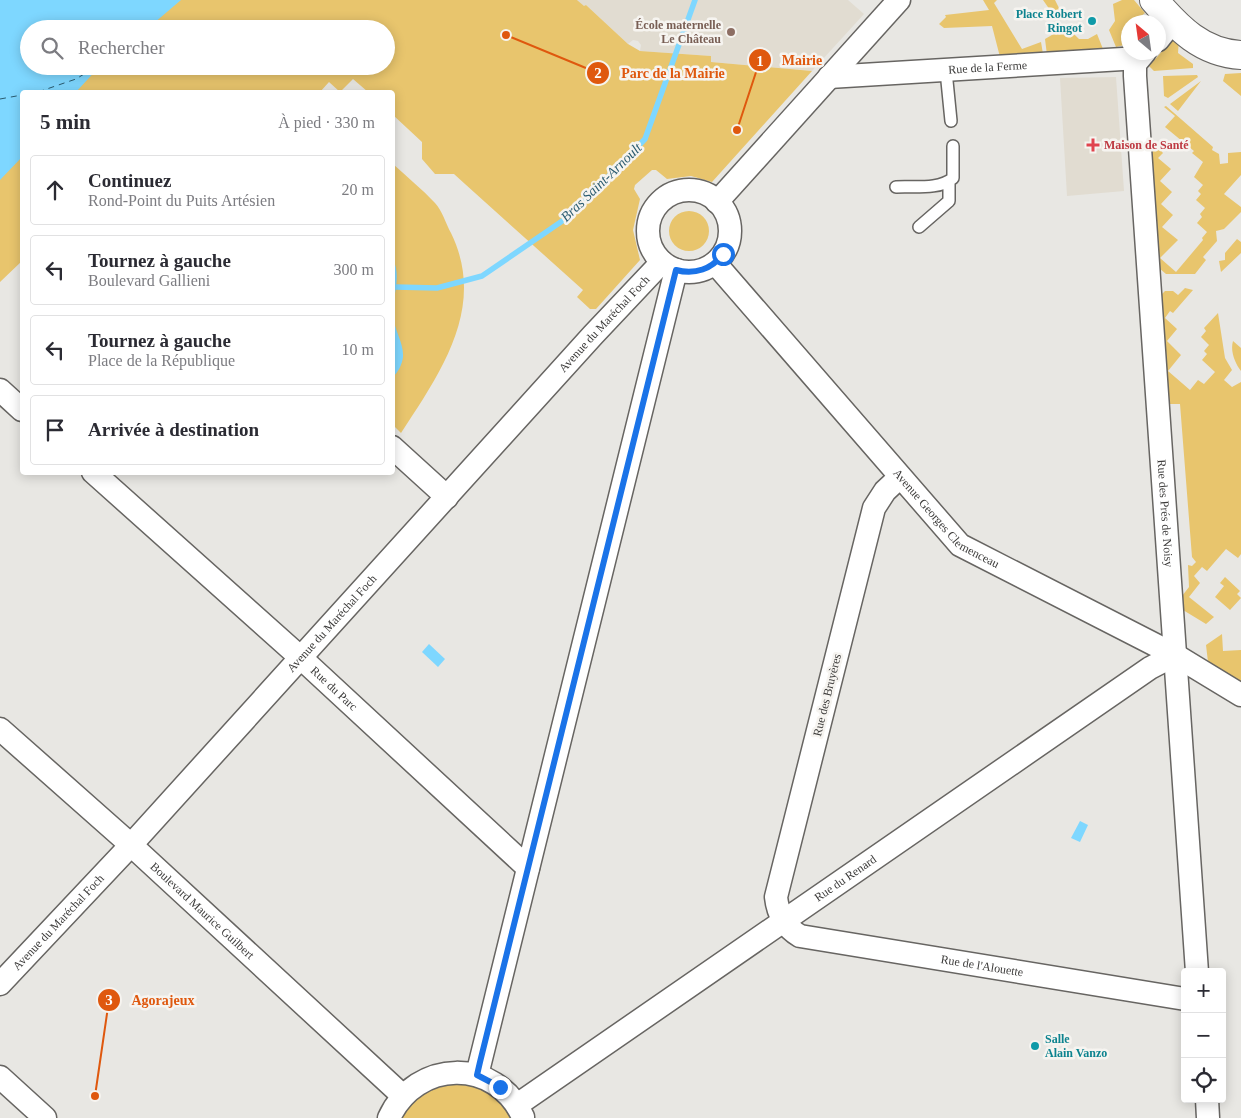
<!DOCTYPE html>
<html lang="fr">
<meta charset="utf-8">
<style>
:root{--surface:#fff;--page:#f7f7f7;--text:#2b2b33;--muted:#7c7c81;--line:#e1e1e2}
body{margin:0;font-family:"Times New Roman",serif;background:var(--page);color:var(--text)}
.controls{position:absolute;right:15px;bottom:15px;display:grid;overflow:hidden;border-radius:5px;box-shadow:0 2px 12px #0003}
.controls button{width:45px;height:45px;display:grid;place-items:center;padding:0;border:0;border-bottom:1px solid var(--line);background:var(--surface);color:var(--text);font:25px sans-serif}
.compass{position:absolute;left:1121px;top:15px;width:45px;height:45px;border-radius:50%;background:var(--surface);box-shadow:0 2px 12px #0003;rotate:331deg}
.stop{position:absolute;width:15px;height:15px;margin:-11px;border:4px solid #1a73e8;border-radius:50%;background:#fff}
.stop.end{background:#1a73e8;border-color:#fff;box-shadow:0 1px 5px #0008}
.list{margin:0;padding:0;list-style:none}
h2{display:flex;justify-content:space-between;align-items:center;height:65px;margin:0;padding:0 20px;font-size:21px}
h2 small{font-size:16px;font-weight:400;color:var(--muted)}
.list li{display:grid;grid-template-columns:32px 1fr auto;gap:15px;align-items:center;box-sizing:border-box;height:70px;margin:0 10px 10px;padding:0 10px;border:1px solid var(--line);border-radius:5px}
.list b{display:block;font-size:19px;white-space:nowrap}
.list p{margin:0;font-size:16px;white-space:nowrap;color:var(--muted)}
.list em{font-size:16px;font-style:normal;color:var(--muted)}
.icon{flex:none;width:28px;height:28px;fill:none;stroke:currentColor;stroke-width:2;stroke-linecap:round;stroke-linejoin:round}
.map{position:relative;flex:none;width:1241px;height:1118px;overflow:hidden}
.search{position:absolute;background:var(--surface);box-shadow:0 2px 12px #0003;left:20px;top:20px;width:375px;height:55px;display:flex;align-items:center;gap:12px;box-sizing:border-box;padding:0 18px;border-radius:28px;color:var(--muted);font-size:19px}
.panel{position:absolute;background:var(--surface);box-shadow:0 2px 12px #0003;left:20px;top:90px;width:375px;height:385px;border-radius:5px}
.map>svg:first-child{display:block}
.built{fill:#e1dcd1}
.green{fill:#e8c56d}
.water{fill:#7ed7ff}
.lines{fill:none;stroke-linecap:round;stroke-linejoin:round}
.stream{stroke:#7ed7ff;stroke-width:5.5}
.ferry{stroke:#2a5b70;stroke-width:1;stroke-dasharray:6 5;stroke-linecap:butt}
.lane-casing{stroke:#676562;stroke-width:14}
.street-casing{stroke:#676562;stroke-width:25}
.secondary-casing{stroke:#676562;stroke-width:30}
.lane{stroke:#fff;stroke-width:11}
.street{stroke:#fff;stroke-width:22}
.secondary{stroke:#fff;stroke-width:28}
.route{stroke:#1a73e8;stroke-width:6}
.culture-dot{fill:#0f9aa8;stroke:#f6f4f0;stroke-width:2}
.education-dot{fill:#8d6e63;stroke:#f6f4f0;stroke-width:2}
.health-dot{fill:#e0444e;stroke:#f6f4f0;stroke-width:2}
.labels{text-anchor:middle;stroke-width:5;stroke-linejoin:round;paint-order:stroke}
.culture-label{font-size:12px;font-weight:bold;fill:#0d838f;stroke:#f6f4f0;text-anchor:end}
.education-label{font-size:12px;font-weight:bold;fill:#785e54;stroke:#f6f4f0;text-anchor:end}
.street-label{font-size:12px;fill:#3d3c3b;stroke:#f6f4f0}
.health-label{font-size:12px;font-weight:bold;fill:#be3a42;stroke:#f6f4f0;text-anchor:start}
.water-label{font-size:14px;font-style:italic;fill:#2a5b70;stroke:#f6f4f0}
.leader{fill:none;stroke:#df580e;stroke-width:2}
.callout-dot{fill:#df580e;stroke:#f6f4f0;stroke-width:2}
.mark-label{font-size:15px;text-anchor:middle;font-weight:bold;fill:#fff}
.callout-label{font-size:14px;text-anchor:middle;font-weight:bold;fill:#df580e;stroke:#f6f4f0;stroke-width:5;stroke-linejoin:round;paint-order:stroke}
</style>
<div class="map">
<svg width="1241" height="1118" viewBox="0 0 1241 1118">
<rect width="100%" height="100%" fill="#e8e7e3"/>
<path class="built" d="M577,0H848L864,14L812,71L711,62V56L640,51L641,45L638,41L633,40L628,44L586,5L584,7Z
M1116,77L1124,191L1067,196L1060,78Z"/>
<path class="green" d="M152,0H577L584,6L586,5L628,44L640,51L711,56V62L812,71L712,182L691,176L667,179L656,170H652L635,185L634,189L640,199L633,230L640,260L596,309H590L577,297L583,290L465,184L454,174H435L422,159V142L393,115L392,92H368L353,79L340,92L329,82L320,92H53L79,66H386V29H118Z
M983,0H997L994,3L1022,49L1041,42L1043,54L1000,57L992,26L944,28L939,24L946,17L945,15L989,10Z
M1043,0H1055L1063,16L1057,20Z
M1122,0H1134L1145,13L1141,16L1146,22H1128V44L1116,47L1109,30L1115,21L1113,4Z
M1069,25L1073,33L1079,39H1088L1097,34L1103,49L1047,55L1045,39Z
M1174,38L1179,39L1178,53L1193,64V68L1154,71L1149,66Z
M1241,73V96L1223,81L1225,74Z
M1197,75L1198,77L1168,98L1164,96L1163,76Z
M1201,81L1178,111L1170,104Z
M1166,106L1213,147L1212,150L1219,154L1220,164L1228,163V153L1241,152V175L1224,194L1241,207V212L1224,229L1216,231L1217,241L1203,257L1206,260L1195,274H1166L1159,268L1149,146L1155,144L1163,153L1158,158L1171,169L1160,181L1172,192L1161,204L1173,215L1162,227L1178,240L1160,258L1176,272L1203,240L1202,238L1207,232L1197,223L1202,217L1200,214L1205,208L1196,200L1201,194L1198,191L1203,185L1194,177L1203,162L1192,153L1194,151L1165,127L1175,116L1164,107Z
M22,124V261L0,282V147Z
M393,164C407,177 422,189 435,203C442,210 446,224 451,233C487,307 441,372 401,433L393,425Z
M669 231a20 20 0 1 1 40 0a20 20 0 1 1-40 0Z
M1237,239L1241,242V253L1221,272L1219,261L1225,260V253Z
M1185,288L1193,290L1173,313L1170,311L1165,318L1177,329L1167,341L1181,355L1168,371L1190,390L1198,380L1204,384L1215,372L1202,360L1207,354L1204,351L1209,345L1201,337L1206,331L1204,328L1218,313L1225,358L1232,370L1224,380L1232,387L1241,382V554L1238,558L1226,549L1207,571L1202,567L1194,576L1200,583L1189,597L1214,617L1206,624L1183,610L1182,596L1189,587L1188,565L1192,566L1196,562L1192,557L1180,404H1168L1160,296L1165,291H1173L1178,295Z
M1233,341L1241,348V371C1235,363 1230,351 1233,341Z
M1225,577L1240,591L1237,594L1241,598L1230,610L1215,597L1224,586L1220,583Z
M1222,634L1223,651L1241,650V682L1208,662L1206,645Z
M463,1083L492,1093L514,1118H402C419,1091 434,1087 463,1083Z"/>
<path class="water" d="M0,0H181L147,29H29V66H100L76,92H22V157L0,180Z
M393,260C402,276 392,297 393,315C394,330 404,343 403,357C402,365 398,372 393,377Z
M429,644L445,659L438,667L422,652Z
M1080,821L1088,825L1080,842L1071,838Z"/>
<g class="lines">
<path class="stream" d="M395,287L437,288L482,276L571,215L645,139L695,0"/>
<path class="ferry" d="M38,92L76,79L97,66
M0,99L22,95"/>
<g class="lane-casing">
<path id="lane" d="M946,71L951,121
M896,187C913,186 940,190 953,178V146
M919,227L949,201V182"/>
</g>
<g class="street-casing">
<g id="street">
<path d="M1158,40L1173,21"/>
<path id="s1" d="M1145,52L1135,64V76L1197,972"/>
<path id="s2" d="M829,77L1139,58"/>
<circle cx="689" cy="231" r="41"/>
<path d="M717,202L899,0"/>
<path id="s3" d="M715,263L960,545L1175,655L1241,695"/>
<path d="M0,390L22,410"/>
<path d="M392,447L447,497"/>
<path id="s4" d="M93,472L301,658L528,868"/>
<path id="s5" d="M900,477L885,491L874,508L776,897C778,915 785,927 800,936L1185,999"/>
<path id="s6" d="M0,729L131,845L403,1096"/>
<path id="s7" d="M0,984L131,845L593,335L662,262"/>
<path d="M477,1075L676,270"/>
<path d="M0,1077L45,1118"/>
<path d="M1207,1099L1208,1118"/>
<path id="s8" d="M517,1105L1150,668L1175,655"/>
<path d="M389,1118C416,1059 496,1057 523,1117"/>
</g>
</g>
<g class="secondary-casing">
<path id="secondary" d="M1154,0C1178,28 1202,53 1241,55"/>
</g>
<use href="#lane" class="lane"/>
<use href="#street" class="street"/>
<use href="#secondary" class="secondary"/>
</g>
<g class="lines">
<path class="route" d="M500,1087L477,1075L480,1062L676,270C695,275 712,269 723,254"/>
</g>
<g class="culture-dot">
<circle cx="1092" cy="21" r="5"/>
<circle cx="1035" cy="1046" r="5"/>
</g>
<circle class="education-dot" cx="731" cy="32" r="5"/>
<path class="health-dot" d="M1090.5 137.5h5v5h5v5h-5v5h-5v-5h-5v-5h5z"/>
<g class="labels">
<g class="culture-label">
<text x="1082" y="18">Place Robert<tspan x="1082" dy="14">Ringot</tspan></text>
<text x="1045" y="1043" text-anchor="start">Salle<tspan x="1045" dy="14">Alain Vanzo</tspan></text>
</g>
<g class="education-label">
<text x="721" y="29">École maternelle<tspan x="721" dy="14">Le Château</tspan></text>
</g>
<g class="street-label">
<text dy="4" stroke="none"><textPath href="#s2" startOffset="159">Rue de la Ferme</textPath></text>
<text dy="4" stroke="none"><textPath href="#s7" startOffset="895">Avenue du Maréchal Foch</textPath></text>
<text dy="4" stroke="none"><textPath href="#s1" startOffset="466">Rue des Prés de Noisy</textPath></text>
<text dy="4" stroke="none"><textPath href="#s3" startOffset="346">Avenue Georges Clemenceau</textPath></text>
<text dy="4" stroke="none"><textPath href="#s7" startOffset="490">Avenue du Maréchal Foch</textPath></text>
<text dy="4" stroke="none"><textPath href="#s4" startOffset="324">Rue du Parc</textPath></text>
<text transform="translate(827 695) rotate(-76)" y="4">Rue des Bruyères</text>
<text dy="4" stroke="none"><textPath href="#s8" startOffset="399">Rue du Renard</textPath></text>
<text dy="4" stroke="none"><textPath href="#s6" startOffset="272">Boulevard Maurice Guilbert</textPath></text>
<text dy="4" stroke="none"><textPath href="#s7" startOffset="85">Avenue du Maréchal Foch</textPath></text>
<text dy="4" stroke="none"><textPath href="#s5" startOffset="674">Rue de l'Alouette</textPath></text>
</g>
<g class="health-label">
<text x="1104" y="149">Maison de Santé</text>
</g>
<g class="water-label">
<text transform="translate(601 182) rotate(-44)" y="5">Bras Saint-Arnoult</text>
</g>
</g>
<path class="leader" d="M737 130L760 60M506 35L598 73M95 1096L109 1000"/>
<g class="callout-dot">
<circle cx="737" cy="130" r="5"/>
<circle cx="506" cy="35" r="5"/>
<circle cx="95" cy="1096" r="5"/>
<circle cx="760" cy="60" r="12"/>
<circle cx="598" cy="73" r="12"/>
<circle cx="109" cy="1000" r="12"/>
</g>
<g class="mark-label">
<text x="760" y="66">1</text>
<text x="598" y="78">2</text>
<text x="109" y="1005">3</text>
</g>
<g class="callout-label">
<text x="802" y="65">Mairie</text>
<text x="673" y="78">Parc de la Mairie</text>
<text x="163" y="1005">Agorajeux</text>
</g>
</svg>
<div class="controls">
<button>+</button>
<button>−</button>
<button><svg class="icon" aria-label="locate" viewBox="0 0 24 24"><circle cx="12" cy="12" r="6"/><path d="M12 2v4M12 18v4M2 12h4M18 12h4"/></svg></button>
</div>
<svg class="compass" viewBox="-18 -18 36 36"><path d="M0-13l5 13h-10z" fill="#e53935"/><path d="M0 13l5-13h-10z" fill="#7c7c81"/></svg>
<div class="stop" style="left:723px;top:254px"></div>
<div class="stop end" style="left:500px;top:1087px"></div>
<div class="search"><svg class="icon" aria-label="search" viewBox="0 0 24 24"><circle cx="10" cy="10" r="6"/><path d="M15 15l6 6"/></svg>Rechercher</div>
<section class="panel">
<h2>5 min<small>À pied · 330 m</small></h2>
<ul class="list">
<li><svg class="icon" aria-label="ahead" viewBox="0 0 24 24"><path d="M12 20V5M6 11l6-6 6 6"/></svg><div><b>Continuez</b><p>Rond-Point du Puits Artésien</p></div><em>20 m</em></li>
<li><svg class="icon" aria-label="left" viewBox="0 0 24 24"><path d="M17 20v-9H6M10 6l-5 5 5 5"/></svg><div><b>Tournez à gauche</b><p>Boulevard Gallieni</p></div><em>300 m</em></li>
<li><svg class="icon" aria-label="left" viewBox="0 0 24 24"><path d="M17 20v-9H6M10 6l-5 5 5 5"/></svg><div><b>Tournez à gauche</b><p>Place de la République</p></div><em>10 m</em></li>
<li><svg class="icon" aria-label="arrive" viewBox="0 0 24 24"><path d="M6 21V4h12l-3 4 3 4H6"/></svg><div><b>Arrivée à destination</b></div></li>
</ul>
</section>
</div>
